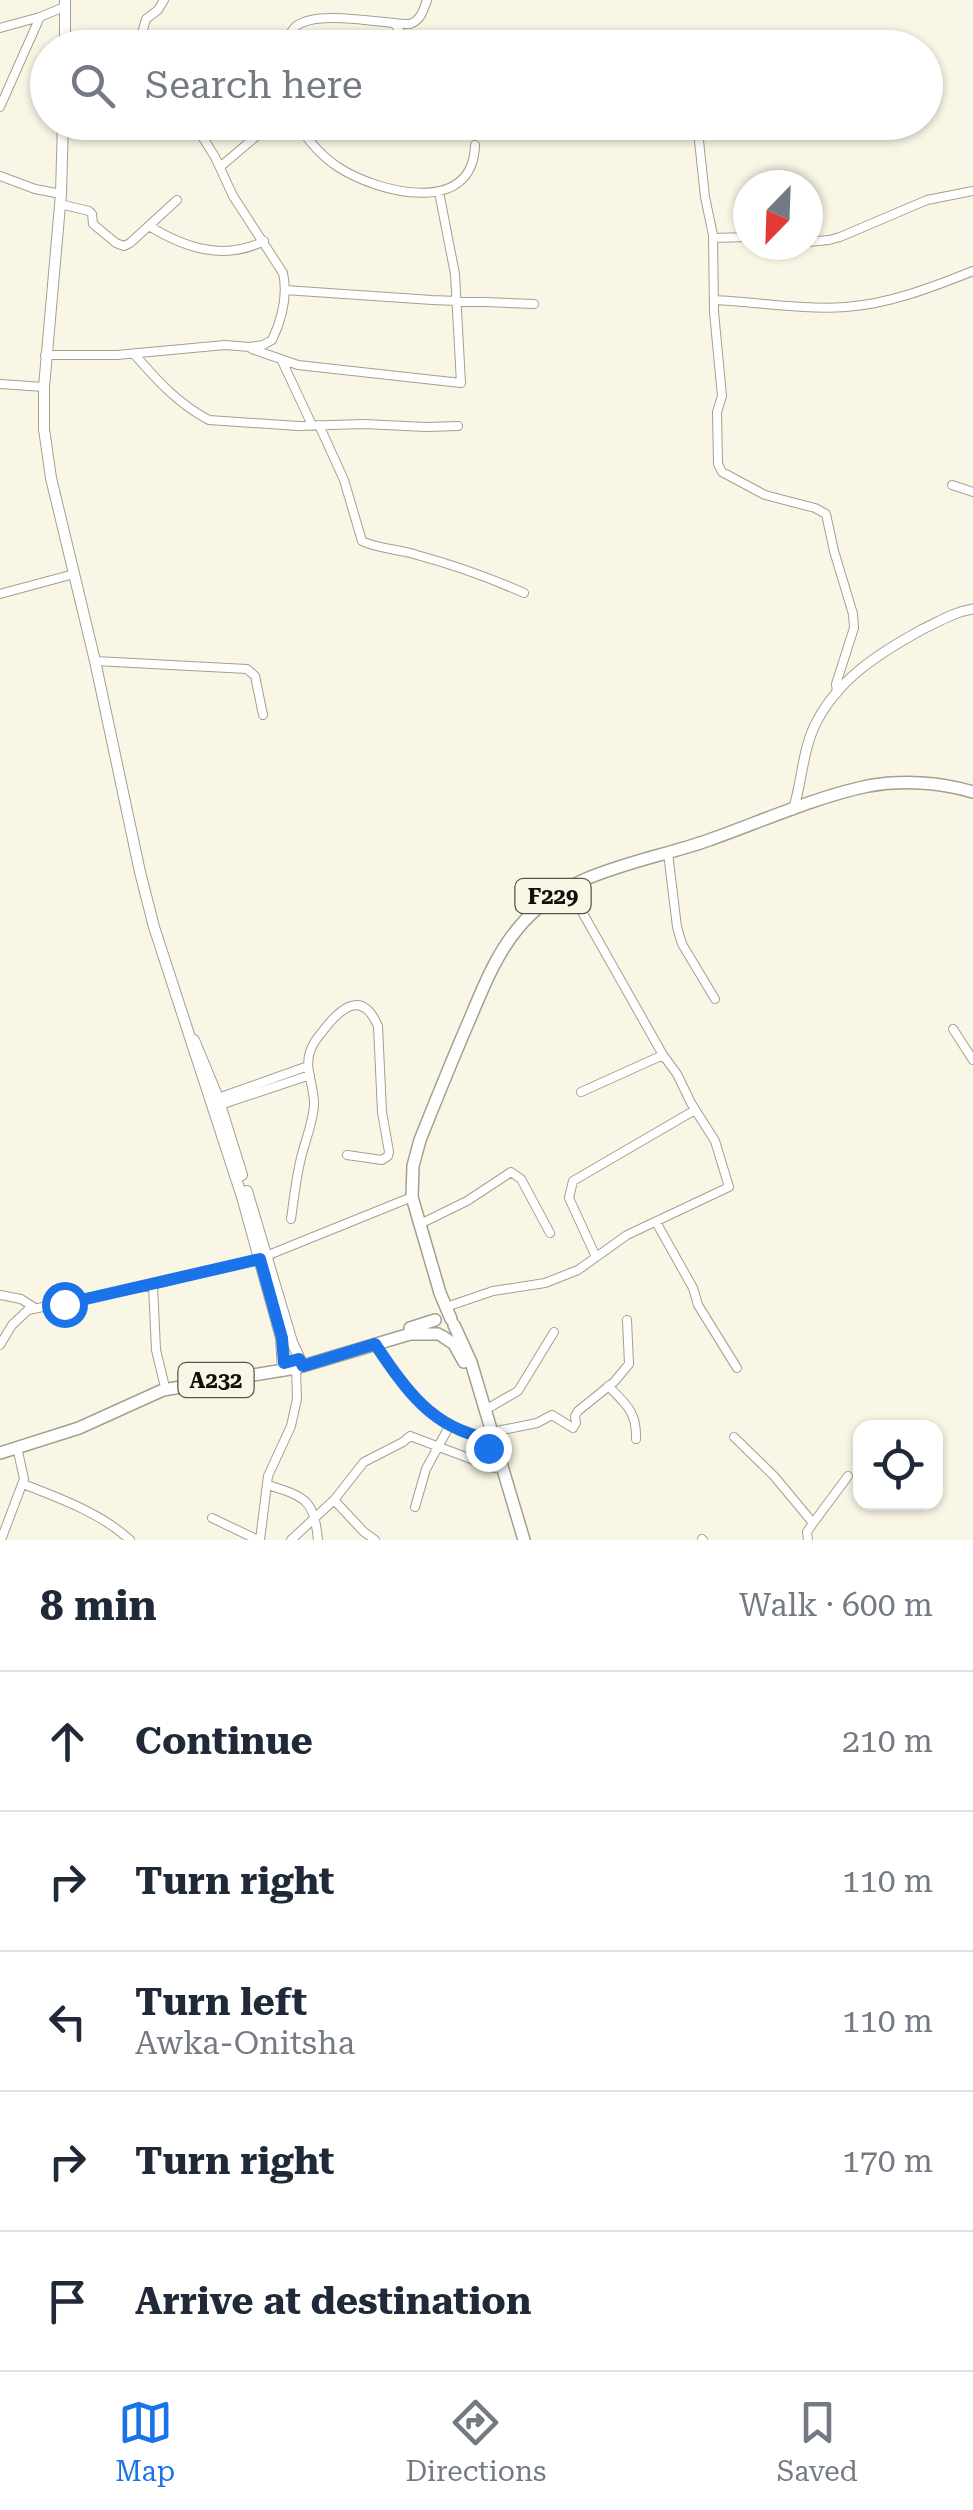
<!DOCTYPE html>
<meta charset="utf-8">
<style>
:root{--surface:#fff;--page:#f6f6f7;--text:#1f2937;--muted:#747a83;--line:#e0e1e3;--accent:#1a73e8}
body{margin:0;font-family:"Roboto Serif",serif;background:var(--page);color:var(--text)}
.controls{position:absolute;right:30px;bottom:30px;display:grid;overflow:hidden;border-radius:20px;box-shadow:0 2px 8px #0004}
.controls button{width:90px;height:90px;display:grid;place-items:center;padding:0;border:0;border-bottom:2px solid var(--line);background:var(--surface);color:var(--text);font:50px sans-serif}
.compass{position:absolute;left:733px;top:170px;width:90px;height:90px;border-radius:50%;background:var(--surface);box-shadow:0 2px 8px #0004;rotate:203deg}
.stop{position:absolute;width:30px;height:30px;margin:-22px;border:8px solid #1a73e8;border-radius:50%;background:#fff}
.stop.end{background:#1a73e8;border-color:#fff;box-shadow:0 2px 10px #0008}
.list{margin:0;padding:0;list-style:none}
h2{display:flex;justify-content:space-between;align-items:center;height:130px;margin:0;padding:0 40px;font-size:42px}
h2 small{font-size:32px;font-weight:400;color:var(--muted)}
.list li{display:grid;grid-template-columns:65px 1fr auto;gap:30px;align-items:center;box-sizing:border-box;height:140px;padding:0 40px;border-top:2px solid var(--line)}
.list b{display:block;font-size:38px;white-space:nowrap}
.list p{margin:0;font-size:32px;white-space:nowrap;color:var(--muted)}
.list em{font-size:32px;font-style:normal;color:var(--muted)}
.icon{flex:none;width:55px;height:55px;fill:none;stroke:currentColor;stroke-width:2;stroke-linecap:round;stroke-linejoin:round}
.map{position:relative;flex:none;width:973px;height:1540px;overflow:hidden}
.search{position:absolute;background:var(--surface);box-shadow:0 2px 8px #0004;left:30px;right:30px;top:30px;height:110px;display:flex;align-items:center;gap:25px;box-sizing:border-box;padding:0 35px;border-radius:55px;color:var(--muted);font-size:38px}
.sheet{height:830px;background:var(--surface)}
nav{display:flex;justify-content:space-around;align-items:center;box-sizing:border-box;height:140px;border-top:2px solid var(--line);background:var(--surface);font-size:28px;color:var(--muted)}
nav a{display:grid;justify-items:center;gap:5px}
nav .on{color:var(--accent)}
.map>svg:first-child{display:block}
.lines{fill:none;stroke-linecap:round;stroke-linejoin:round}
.minor-casing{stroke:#a3a090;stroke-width:10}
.tertiary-casing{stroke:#a3a090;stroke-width:11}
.secondary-casing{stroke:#a3a090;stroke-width:12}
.primary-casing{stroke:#a3a090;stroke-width:14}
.minor{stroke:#fff;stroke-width:8}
.tertiary{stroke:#fff;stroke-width:9}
.secondary{stroke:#fff;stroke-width:10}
.primary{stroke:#fff;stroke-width:11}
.route{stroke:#1a73e8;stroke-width:12}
.labels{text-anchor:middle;stroke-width:8;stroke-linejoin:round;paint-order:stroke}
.shield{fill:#f9f6e5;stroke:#56544b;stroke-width:2.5}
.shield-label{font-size:22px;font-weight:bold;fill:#100f09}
</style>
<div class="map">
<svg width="973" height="1540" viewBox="0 0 973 1540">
<rect width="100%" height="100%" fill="#f9f6e5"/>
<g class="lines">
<g class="minor-casing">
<path id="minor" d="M395,24L404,38L432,48
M0,28L40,17L64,7
M138,48L146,19L158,10L164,0
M284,48C287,41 290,31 296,26C319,9 382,24 410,24C421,20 423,11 427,0
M0,107L40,17
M296,122C307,139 321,156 338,167C378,193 473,217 475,145
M697,122L705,197L713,235L714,312L722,396L717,412L718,464L722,472L765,495L815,508L826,514L834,551L853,614L854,628L836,684L837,693
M220,167L273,122
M0,176L35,189L61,194
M60,204L89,211L92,214L93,224L116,243L124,246L130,243L177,200
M149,226C185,248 224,261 264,241
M713,238L748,237
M808,242L829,240L840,237L927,200L973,191
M285,290L432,300L534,304
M714,300C758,302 803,310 846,307C889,304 933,287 973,271
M252,349L298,365L461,383L455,274L439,192
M134,354C156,379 178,404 209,420L298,426L364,424L426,427L458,426
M45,355H117L225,345L250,347L263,345L272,340C282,319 288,296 283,273L233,196L215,157L193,122
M282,361L312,425
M0,384L44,387
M319,425L344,480L362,541C378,549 399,549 417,555C454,565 488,577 524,593
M952,485L973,492
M0,594L74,574
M95,661L247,669L255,676L263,715
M668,853L677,927L682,944L715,999
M953,1029L973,1060
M581,1092L663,1055
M218,1098L308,1066
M220,1105L310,1075
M291,1219C294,1198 296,1178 301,1158C305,1141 313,1123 314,1105C315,1088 304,1069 310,1052C312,1044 317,1038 322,1032C338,1011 361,987 378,1026L382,1112L389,1152L388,1156L382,1160L347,1155
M656,1222L693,1288L698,1305L737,1368
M420,1224L467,1201L511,1172L521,1179L550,1233
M266,1256L412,1197
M596,1257L569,1198L573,1181L695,1110
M153,1285L156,1350L164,1383
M0,1295L21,1299L35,1308
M446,1307L493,1291L545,1283L578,1270L627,1235L729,1187L715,1141L691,1103L677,1074L663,1055L568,887
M375,1344C406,1389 430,1427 486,1438
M0,1345L12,1325L28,1310L153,1285L259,1259
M608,1386C626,1404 637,1412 636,1439
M485,1410L518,1391L554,1332
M492,1432L537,1423L552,1415L573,1428L576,1423L575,1416L578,1411L614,1382L629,1364L627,1320
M734,1437L774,1476L813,1523
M23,1484C59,1498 101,1513 130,1540
M268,1485C305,1497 314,1499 318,1540
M334,1500L364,1532L375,1540
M415,1507L426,1469L450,1425
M212,1518L258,1540
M702,1539L703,1540
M1,1540L24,1479L17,1447
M260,1540L268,1476L291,1426L297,1399L296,1368
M291,1540L334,1500L364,1462L403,1442L410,1436L495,1468
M808,1540L807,1532L811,1526L848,1476"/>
</g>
<g class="tertiary-casing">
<path id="tertiary" d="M793,810C802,783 802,753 814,727C836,680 879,653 923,629C940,621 954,612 973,609"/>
</g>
<g class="secondary-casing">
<path id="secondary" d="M65,48V0
M63,122L61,194L44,387V429L51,478L95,661L140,872L154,927L242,1197L281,1338L283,1370
M194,1040L218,1098L242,1175
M247,1191L292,1342L303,1366"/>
</g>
<g class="primary-casing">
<path id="primary" d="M451,1319L440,1293L412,1197L413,1166L420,1140C436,1100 452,1060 469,1021C483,988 496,954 519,927C566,870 644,863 709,840C760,822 815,797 868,786C902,780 940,782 973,792
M454,1325L471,1362L524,1540
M410,1328L435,1320
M442,1336L454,1344L464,1362
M0,1453L79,1428L163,1390L296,1368L410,1334H438"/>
</g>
<use href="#minor" class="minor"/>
<use href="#tertiary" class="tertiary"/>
<use href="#secondary" class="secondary"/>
<use href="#primary" class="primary"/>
</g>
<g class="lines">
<path class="route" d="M64,1304L260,1259L282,1338L284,1363L299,1359L303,1366L375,1344C405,1388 430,1427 486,1438L488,1448"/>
</g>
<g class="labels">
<g class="shield">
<rect x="515.5" y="879" width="75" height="34" rx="8"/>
<rect x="178.5" y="1363" width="75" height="34" rx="8"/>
</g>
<g class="shield-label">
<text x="553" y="904">F229</text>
<text x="216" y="1388">A232</text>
</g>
</g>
</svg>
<div class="controls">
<button><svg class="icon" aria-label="locate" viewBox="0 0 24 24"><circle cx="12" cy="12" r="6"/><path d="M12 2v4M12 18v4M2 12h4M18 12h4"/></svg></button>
</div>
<svg class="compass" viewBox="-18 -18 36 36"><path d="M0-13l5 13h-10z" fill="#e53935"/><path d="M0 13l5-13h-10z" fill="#747a83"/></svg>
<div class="stop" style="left:64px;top:1304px"></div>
<div class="stop end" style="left:488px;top:1448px"></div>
<div class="search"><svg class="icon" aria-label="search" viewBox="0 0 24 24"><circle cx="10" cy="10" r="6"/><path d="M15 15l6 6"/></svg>Search here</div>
</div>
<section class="sheet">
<h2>8 min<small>Walk · 600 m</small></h2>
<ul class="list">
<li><svg class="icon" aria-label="ahead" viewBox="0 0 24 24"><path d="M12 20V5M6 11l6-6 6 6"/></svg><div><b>Continue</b></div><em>210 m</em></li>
<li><svg class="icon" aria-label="right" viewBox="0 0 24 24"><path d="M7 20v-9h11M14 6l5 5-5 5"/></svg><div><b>Turn right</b></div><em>110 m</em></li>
<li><svg class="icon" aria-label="left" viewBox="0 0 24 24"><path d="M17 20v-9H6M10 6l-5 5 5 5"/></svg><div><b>Turn left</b><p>Awka-Onitsha</p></div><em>110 m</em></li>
<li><svg class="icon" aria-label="right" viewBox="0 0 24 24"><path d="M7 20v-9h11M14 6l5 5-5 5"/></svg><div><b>Turn right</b></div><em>170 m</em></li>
<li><svg class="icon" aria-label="arrive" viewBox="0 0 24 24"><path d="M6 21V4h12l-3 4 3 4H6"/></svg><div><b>Arrive at destination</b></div></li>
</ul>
</section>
<nav>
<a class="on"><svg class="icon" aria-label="map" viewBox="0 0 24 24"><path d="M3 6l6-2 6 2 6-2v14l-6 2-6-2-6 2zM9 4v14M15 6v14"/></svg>Map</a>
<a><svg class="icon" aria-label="directions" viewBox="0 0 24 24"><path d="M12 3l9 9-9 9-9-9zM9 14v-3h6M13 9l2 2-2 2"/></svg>Directions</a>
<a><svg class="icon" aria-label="saved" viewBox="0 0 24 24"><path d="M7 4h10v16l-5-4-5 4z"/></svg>Saved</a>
</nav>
